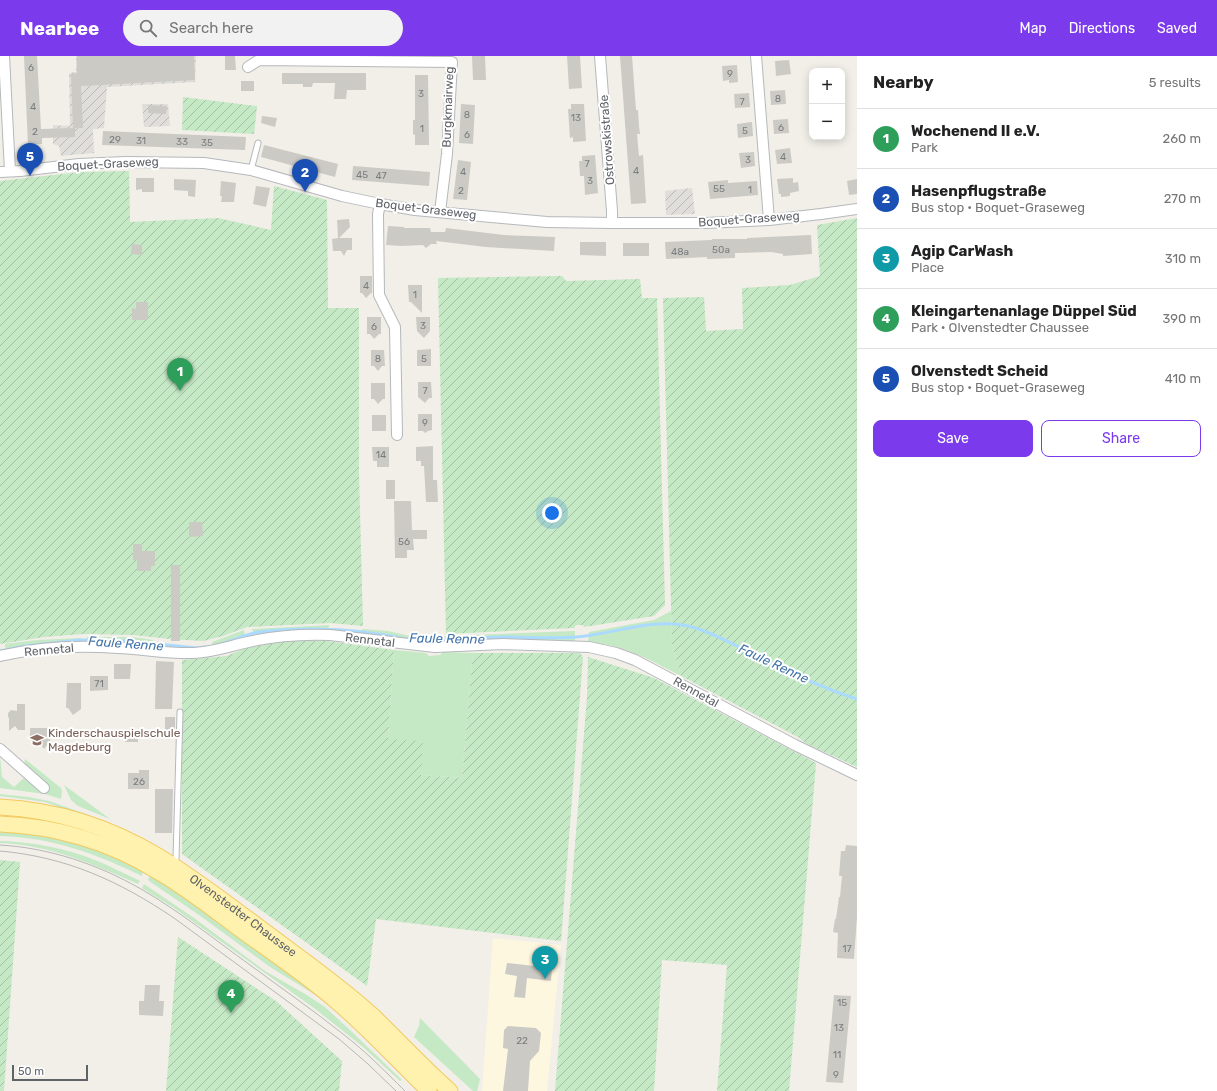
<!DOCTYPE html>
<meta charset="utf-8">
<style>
:root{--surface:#fff;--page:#f2f2f2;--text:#222;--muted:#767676;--line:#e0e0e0;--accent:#7c3aed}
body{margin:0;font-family:Rubik,sans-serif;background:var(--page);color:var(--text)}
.controls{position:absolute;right:12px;top:12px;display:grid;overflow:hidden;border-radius:8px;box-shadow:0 2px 10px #0003}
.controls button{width:36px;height:36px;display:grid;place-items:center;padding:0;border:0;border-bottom:1px solid var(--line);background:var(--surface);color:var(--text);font:20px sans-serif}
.scale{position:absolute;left:12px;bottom:10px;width:76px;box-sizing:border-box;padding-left:4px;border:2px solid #5f6368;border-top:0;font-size:11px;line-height:14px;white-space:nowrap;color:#5f6368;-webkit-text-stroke:3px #fff;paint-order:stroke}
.you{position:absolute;left:552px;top:457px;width:14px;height:14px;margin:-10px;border:3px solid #fff;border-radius:50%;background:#1a73e8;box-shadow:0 0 0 6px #1a73e833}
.badge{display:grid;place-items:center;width:26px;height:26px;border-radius:50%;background:var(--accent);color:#fff;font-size:13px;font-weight:700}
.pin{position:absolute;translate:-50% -33px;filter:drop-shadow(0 1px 2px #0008)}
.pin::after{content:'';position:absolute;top:21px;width:14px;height:12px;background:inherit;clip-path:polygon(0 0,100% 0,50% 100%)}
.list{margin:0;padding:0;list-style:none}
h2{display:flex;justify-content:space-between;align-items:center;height:52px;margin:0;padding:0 16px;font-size:17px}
h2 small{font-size:13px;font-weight:400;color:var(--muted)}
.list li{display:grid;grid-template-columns:26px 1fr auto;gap:12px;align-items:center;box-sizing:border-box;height:60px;padding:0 16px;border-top:1px solid var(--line)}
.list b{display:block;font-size:15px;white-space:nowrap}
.list p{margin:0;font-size:13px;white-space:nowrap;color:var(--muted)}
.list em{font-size:13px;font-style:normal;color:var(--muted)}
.actions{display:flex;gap:8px;padding:12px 16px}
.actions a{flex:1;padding:9px 0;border:1px solid var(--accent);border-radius:8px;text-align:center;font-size:14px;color:var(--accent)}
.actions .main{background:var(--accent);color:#fff}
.icon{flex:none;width:22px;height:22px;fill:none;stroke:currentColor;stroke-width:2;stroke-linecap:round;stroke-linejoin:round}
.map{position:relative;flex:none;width:857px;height:1035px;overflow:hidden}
header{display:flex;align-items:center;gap:24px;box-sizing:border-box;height:56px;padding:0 20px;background:var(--accent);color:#fff}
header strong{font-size:19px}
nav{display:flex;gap:22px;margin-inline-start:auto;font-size:14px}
.search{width:280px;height:36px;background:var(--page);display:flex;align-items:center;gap:10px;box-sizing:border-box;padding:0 14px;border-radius:22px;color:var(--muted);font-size:15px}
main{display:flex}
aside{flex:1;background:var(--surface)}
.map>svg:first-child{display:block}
.commercial{fill:#fef7e0}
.industrial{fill:url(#industrial-furrows)}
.grass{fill:#c5e8c5}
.garden{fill:url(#garden-furrows)}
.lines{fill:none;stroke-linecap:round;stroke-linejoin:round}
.stream{stroke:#aadaff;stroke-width:3}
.building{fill:#cccac5}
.lane-casing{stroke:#b5b8bc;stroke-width:7}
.street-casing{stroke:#b5b8bc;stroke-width:12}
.primary-casing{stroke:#f2c960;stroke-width:17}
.lane{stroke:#fff;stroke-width:5}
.street{stroke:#fff;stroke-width:10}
.primary{stroke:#fff2af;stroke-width:15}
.tram{stroke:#b6b7b8;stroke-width:1}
.labels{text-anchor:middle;stroke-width:4;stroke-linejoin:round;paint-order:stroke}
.number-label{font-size:10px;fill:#7a7d7f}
.street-label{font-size:12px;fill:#5f6368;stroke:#fff}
.education-label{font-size:12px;fill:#785e54;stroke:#fff;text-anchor:start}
.water-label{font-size:13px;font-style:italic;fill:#4174aa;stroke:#fff}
</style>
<header>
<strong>Nearbee</strong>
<div class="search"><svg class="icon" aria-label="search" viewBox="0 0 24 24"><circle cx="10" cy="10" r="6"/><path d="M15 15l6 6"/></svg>Search here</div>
<nav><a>Map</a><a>Directions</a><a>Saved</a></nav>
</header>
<main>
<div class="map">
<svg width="857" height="1035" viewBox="0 0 857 1035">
<defs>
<pattern id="industrial-furrows" width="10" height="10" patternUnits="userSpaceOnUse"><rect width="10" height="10" fill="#e0deda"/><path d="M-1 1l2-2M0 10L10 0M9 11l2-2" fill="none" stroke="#b9b8b5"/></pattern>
<pattern id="garden-furrows" width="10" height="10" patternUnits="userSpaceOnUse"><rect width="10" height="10" fill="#c5e8c5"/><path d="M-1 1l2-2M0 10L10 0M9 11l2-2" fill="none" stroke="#a3c0a4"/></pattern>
</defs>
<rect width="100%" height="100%" fill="#f1efe8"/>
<path class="commercial" d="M493,882L561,889L547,1035H482Z"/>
<path class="industrial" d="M76,0H196L195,26L107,31L104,72L93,73L94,97L61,100L59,90L53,88V69L70,70L69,17L76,16Z
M142,48H168L170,70L144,71Z
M692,132L695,158L666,159L665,135Z"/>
<path class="grass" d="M671,555L672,588L681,620C652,605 622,587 588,587L589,576L654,564Z
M329,569L328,577L256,581L252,573Z
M362,573L388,575L410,580V585L362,579Z
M244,574L245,582L213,591L212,586Z
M575,575V587H418L419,581Z
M87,581H133L153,584L152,590L86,586Z
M81,582V587L6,596L5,588L37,584Z
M394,594L426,597L429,600L440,599L443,596L473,597L462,722L421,719L388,683Z
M0,699L2,721L14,731L24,722L43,736L24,709L25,703L61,732L62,735L61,743L45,738L0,732Z
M64,729L110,763L78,750L71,744Z
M0,738L28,741L49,745L94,761L106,768L45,746L24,743L0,740Z
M0,773L78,785L143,814L142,820C94,797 54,782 0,780Z
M0,785C32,786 65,792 95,804C110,810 125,818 140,825L138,828C93,808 50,789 0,787Z
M151,819H155L181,836L324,941L359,972L406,1018L405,1021L350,966L322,943L270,911L199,859L149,825L148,823Z
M144,828L194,862L265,915L305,938L325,951L351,975L402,1024L400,1025L362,990L314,952L174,852L142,832Z
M420,962L480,1023L477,1035H473L414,981L419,970Z"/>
<path class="garden" d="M183,41L257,50L254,78L182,74Z
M129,115L130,166L218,162L271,174L274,130L327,144L328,252H359V418L363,570L330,567L247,571L223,580L203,585L170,583L133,579L83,578L44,581L0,588V125L80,116Z
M857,162V711L807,688L798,681L681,620L672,588L663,242L704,241L706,275L743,273L742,232L790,229L820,220L817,169Z
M562,220L566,225L640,223L642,242H657L665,549L654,560L584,571L583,569H576L574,572L446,578L438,222Z
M294,584L327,585L394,594L388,683L423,685L421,719L462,722L473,597H580L583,601L561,885L376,863L367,930L182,798V604L227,600L247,591Z
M588,601L654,622L816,707L789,1035H717L727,909L662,904L654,1035H555L587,641Z
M0,804L20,806L4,1035H0Z
M178,881L276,945L342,1005L339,1035H166Z"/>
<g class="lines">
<path class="stream" d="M420,585C448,583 476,582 504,581C528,581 553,583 577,581C612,578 653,562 688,570C715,577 738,591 762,603C793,618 825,633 857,643
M222,588C233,584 243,580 254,577C263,575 273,575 282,574C325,571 368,574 410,584
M0,595L25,590L80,584L127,585L197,592L205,591"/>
</g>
<path class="building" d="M24,0H37L41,73L75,72V81L42,82V88L28,89Z
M77,0H194L195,24L81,30L83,72H73L71,18L77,17Z
M225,0H235L236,14H225Z
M472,0H485L486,24H473Z
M567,0H580L582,32L569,33Z
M620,0H632L636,54H638L639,70L640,78H637L639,100L643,99L646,147L631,148Z
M789,4L791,18L776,20L775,5Z
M737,9L738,26L729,27V24L723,25L722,10Z
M282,17H366V34H347L346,43H334L335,27H313L312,31H303V28H282Z
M415,19H428L429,89H415V79L413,78V64H415Z
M241,25H254V35H241Z
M785,34L786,48L771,49L770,35Z
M749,37L750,51L735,52L734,38Z
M461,48L475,49L473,88L459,87Z
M571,48H584L586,85L573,86V81L570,82L568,53H571Z
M148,49L167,50L166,58L148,57Z
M262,60L277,62L275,71L261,67Z
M788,63L789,77L774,78L773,64Z
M752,66L753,80L738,82L737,68Z
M103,75L246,81L245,94L102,89Z
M264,89L338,108L335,121L261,101Z
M790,92L792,107L777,108L775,94Z
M754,96L755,110L741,112L739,97Z
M595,99L598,137L585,139L584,120H580L579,105H582V100Z
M458,104L471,106L467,144L453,143Z
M353,110L430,116L429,130L352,124Z
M136,122H154V136H142V133L136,134Z
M793,122V127L798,126L799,135L790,137V140L781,141V138H779L777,123Z
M174,123L196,124L195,141L188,140V135L174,134Z
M857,123V138L849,139L847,125Z
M728,124V127L757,125L758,139L710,143L708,126Z
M221,125L236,127L234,146H221L222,140H220Z
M256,130L270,132L266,151L253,148Z
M349,163L350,171L339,182H352V194H347L344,200L341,195H333L332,183L338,182L337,164Z
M388,170L404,171V172H430L431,176H445L446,172L504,179L555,181L554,195L486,191L436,185L437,188H431L426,192L423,189L402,190L386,189Z
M811,179L812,198L783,200V198L771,196L735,197V202L707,203V201L666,203L665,186L711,184L713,183H747V182Z
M580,186H606V200L580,199Z
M623,187H649V200H623Z
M132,188L142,189V199L131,198Z
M360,220H372V237H371L366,242L362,237H360Z
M408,229H422V257L411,246H409Z
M136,246H148V264H132V252L136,253Z
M367,261H381V278H379L374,283L370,278H367Z
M416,261H430V275L424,282L417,275Z
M431,293V310H417V294Z
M371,294H384L385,310H382L378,315L374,310H371Z
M418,326H431L432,342H429L425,347L418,341Z
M371,327H385V343H383L378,348L374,343H371Z
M418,358H432V374L428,375L425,377L423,375H418Z
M372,359H386V375H372Z
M433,390V424H437L438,446H426L424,410H421V405H416V391Z
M372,391H389V411H377V405H373Z
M386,424H395V443H386Z
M394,445H411L412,474H427V483H413L414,494H407V502H395Z
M189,466H202L203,480L189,481Z
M133,488H142V495H155V510H151V515H137V504H133Z
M171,509H180V585H171Z
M156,605L174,606L172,653H155Z
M114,608H131L130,623H114Z
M90,620H108V634L90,635Z
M67,627H81V653L73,659L68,652H66Z
M17,648H25V674H18L15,670L9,675V663L8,660V657L11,654L17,655Z
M165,661H175V678H173V682H165Z
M30,672H51L50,688H48L44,693L41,689H33V681H30Z
M126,673L138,674V686H125Z
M139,714H149V733H128V717H139Z
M155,733H173L172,777H155Z
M846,789L857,790V861L854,903L837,902L838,877L833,876L835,863H836L839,841H840L842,820H839L841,795H845Z
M507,907L552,912L551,925L527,922L525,942L514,941L517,920L505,918Z
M145,929H160L159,945H164L163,960L139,959V945H144Z
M834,939L851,940L843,1027L826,1026Z
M508,970L536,972L541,977L539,995L530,1005L528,1035H503L508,993L503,992L504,974Z"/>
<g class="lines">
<g class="lane-casing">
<path id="lane" d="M251,114L258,87
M173,808L176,803L180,656"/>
</g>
<g class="street-casing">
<path id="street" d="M4,0L10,115
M600,0L612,155V167
M756,0L769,164
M248,11L259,4L452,6L447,98L440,156
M0,116L20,115L79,108L126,106L204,107L251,114L342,140L380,148L415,154L547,166L612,167H706L769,164L821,158L857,153
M380,148L378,158L379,239L395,271L397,379
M0,600C38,591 79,589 118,592C143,593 169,598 194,597C213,596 230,590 248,586C274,580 303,578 330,579L435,591L503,588L589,591L616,597L635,604L795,689L857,719
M0,693L44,732"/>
</g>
<g class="primary-casing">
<g id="primary">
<path id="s1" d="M0,751C56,754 110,771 158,800C193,821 226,847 259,871C297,900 337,927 372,959C398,984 423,1011 450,1035"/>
<path d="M0,768C55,770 110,786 157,815C187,832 214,854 241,874C273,897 306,919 336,945C369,973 398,1005 429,1035"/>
</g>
</g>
<use href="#lane" class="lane"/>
<use href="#street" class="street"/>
<use href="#primary" class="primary"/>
<path class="tram" d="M0,789C50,792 97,808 141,833C179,855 214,883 250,909C281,932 313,954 343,978C365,995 385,1015 405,1035
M0,795C67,801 119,825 174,862L339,983L368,1008L396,1035"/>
</g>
<defs>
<g id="school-bare" transform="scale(1.08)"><path d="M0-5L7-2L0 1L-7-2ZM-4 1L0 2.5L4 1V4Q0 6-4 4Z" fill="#8d6e63" stroke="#fff" stroke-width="2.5" paint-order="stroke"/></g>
</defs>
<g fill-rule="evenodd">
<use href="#school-bare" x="37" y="684"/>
</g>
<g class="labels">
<g class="number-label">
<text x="31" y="15">6</text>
<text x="730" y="21">9</text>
<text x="421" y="41">3</text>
<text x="778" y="46">8</text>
<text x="742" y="49">7</text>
<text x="33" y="54">4</text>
<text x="467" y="62">8</text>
<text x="576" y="65">13</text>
<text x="781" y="75">6</text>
<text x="422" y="76">1</text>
<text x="745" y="78">5</text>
<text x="35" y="79">2</text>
<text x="467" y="82">6</text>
<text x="115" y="87">29</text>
<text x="141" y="88">31</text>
<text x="182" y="89">33</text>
<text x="207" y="90">35</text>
<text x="783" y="104">4</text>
<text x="748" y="107">3</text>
<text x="587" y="111">7</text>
<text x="636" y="118">4</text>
<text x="463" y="119">4</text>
<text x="362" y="122">45</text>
<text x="381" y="123">47</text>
<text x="590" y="128">3</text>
<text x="719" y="136">55</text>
<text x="750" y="137">1</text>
<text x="461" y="138">2</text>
<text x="721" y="197">50a</text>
<text x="680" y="199">48a</text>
<text x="366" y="233">4</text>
<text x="415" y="242">1</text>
<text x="423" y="273">3</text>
<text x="374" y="274">6</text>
<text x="378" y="306">8</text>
<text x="424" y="306">5</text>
<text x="425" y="338">7</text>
<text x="425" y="370">9</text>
<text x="381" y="402">14</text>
<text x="404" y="489">56</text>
<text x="99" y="631">71</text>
<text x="139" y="729">26</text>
<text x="847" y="896">17</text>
<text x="842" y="950">15</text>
<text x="839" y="975">13</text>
<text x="522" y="988">22</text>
<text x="837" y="1002">11</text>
<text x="836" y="1022">9</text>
</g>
<g class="street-label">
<text transform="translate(448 51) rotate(-88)" y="4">Burgkmairweg</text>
<text transform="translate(607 84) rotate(-94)" y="4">Ostrowskistraße</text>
<text transform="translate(108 108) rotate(-3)" y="4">Boquet-Graseweg</text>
<text transform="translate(426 153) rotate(7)" y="4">Boquet-Graseweg</text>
<text transform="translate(749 163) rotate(-4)" y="4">Boquet-Graseweg</text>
<text transform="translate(370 584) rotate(7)" y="4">Rennetal</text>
<text transform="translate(49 594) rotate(-5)" y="4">Rennetal</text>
<text transform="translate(696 636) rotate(29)" y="4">Rennetal</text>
<text dy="4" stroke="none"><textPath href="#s1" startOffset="271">Olvenstedter Chaussee</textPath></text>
</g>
<g class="education-label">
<text x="48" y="681">Kinderschauspielschule<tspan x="48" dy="14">Magdeburg</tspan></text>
</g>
<g class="water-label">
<text transform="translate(447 582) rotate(1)" y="5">Faule Renne</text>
<text transform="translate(126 587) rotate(4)" y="5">Faule Renne</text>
<text transform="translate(774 607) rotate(25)" y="5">Faule Renne</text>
</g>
</g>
</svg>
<div class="controls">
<button>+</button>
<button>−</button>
</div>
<div class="scale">50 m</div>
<div class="you"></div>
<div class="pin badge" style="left:180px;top:335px;background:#2e9e5b">1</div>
<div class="pin badge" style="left:305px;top:136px;background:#1a4fb4">2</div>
<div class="pin badge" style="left:545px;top:923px;background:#0f9aa8">3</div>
<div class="pin badge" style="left:231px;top:957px;background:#2e9e5b">4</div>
<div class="pin badge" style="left:30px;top:120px;background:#1a4fb4">5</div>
</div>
<aside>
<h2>Nearby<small>5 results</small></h2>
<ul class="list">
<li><span class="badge" style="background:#2e9e5b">1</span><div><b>Wochenend II e.V.</b><p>Park</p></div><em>260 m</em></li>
<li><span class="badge" style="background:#1a4fb4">2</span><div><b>Hasenpflugstraße</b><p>Bus stop · Boquet-Graseweg</p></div><em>270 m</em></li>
<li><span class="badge" style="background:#0f9aa8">3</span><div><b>Agip CarWash</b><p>Place</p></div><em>310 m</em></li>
<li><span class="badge" style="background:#2e9e5b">4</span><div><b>Kleingartenanlage Düppel Süd</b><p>Park · Olvenstedter Chaussee</p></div><em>390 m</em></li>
<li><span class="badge" style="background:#1a4fb4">5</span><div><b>Olvenstedt Scheid</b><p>Bus stop · Boquet-Graseweg</p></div><em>410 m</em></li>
</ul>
<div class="actions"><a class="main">Save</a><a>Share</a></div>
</aside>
</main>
